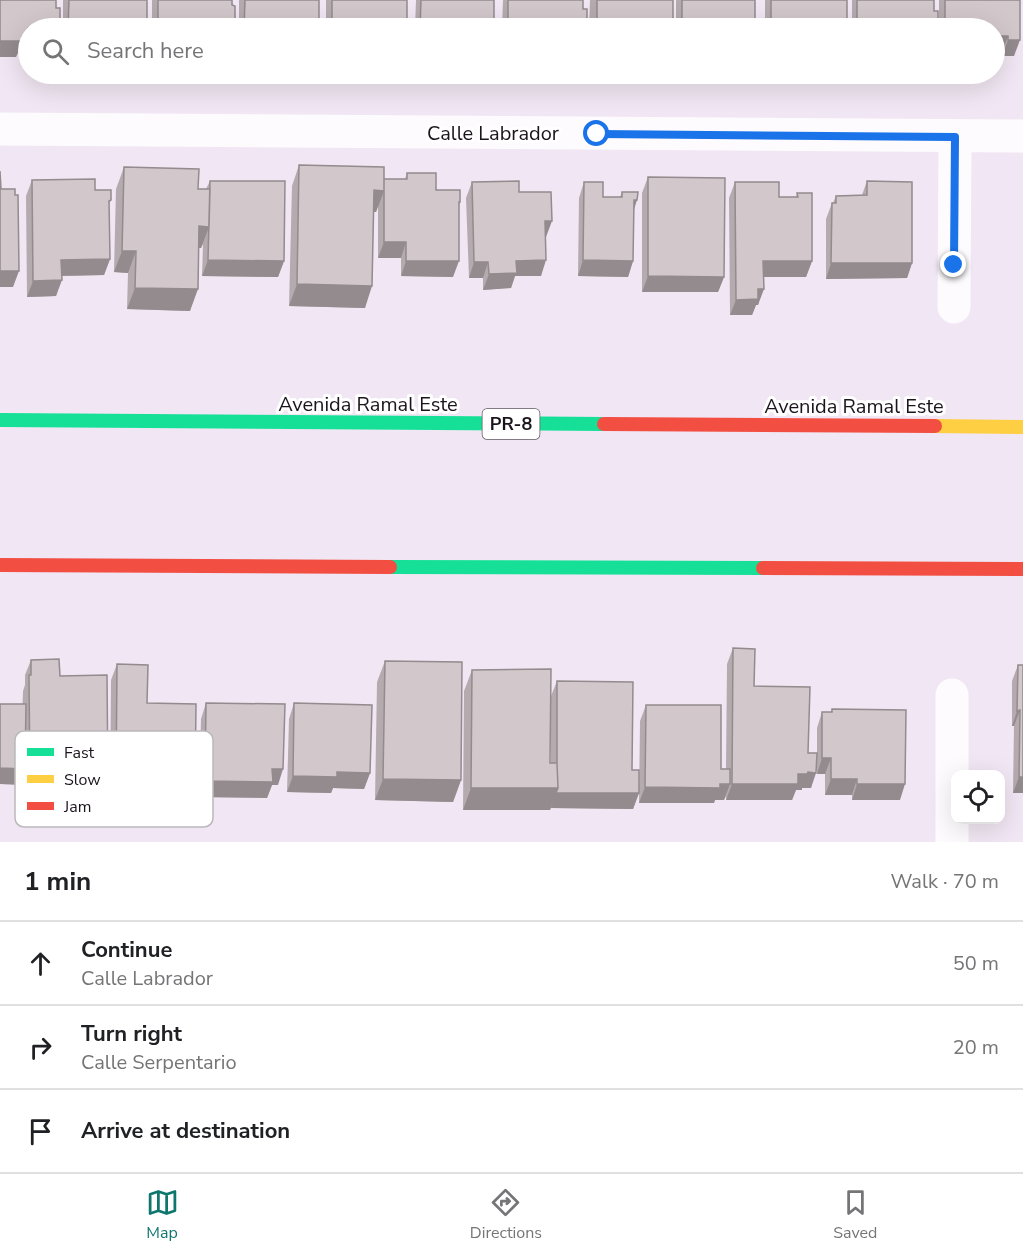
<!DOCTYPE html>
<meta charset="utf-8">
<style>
:root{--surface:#fff;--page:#f6f6f6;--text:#202124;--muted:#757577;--line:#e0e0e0;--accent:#0f766e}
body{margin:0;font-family:"Nunito Sans",sans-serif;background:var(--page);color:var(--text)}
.controls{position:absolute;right:18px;bottom:18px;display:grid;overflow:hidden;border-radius:12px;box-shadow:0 6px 24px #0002}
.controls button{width:54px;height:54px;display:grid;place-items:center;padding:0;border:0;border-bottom:2px solid var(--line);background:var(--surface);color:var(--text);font:30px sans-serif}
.stop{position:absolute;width:18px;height:18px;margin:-14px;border:4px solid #1a73e8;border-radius:50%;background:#fff}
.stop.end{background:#1a73e8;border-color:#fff;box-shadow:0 2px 6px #0008}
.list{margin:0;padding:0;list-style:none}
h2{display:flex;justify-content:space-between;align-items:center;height:78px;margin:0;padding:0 24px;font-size:26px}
h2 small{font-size:20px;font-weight:400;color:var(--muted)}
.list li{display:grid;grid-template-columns:39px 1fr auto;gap:18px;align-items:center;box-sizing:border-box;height:84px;padding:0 24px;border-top:2px solid var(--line)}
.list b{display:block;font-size:22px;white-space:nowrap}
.list p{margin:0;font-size:20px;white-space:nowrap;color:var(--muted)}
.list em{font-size:20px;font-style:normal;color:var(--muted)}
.icon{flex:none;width:33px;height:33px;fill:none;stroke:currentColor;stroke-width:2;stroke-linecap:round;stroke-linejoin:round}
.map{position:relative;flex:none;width:1023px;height:842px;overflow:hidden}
.search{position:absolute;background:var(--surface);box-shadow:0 6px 24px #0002;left:18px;right:18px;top:18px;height:66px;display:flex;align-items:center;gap:15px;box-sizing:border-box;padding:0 21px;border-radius:33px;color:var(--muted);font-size:22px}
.sheet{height:330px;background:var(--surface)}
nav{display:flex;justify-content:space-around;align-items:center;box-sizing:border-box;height:84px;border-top:2px solid var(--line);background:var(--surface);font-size:16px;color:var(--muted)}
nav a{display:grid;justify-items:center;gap:3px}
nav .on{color:var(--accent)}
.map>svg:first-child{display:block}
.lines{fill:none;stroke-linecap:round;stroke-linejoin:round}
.street{stroke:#fdfbfd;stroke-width:33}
.fast{stroke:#16e098;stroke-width:14}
.slow{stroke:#ffcf43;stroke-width:14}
.jam{stroke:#f24e42;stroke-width:14}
.wall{fill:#b5abae}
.shaded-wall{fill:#938b8d}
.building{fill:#d2c7ca;stroke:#938b8d;stroke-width:1.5}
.route{stroke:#1a73e8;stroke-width:8}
.labels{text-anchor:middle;stroke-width:6;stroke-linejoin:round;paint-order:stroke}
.shield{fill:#fff;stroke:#5f5a60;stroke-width:1.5}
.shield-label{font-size:18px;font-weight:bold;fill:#1b141c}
.street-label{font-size:20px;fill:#1b141c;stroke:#fff}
.key{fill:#fff;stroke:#bbb8bb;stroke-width:1.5}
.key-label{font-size:16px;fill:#1b141c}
</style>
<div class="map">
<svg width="1023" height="842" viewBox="0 0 1023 842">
<rect width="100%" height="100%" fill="#f1e6f3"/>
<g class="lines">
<path class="street" d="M0,129L1023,136
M954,307L955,137
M952,842V695"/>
<path class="fast" d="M0,420L604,424
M390,567L763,568"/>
<path class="slow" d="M935,426L1023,427"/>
<path class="jam" d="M604,424L935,426
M0,565L390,567
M763,568L1023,569"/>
</g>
<path class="wall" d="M63,0H147V28H63Z
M152,0H232L235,28H152Z
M239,0H319V28H322H239Z
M326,0H407V26L406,28H326Z
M416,0H494V28H415Z
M503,0H583V9L587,28H502Z
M590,0H673V21H676V0H755V28H589Z
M765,0H847V28H765Z
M852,0H934V11L938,28H852Z
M939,0H1020L1014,56H1002V52H994V28H939Z
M299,165L384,180L405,179L407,173L436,190L460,202L459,206L453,277L401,276V258H378V205L376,212H374L365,308L289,306L292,186Z
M124,167L198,189H206L210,181L284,261L278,277L202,276L203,244L201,248H199L190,311L127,309L128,273L114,272L116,189Z
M648,177L724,277L718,292H642V193Z
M32,180L95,190L111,200L109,204L110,259L104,275L61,276L56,296L27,297L26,196Z
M867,181L912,263L907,278L826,279V219L832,203H833L836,196L862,195Z
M472,182L519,192L546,237L541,276H515L511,288L483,290V278H469L466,198Z
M584,182L603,197H620L622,192L634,210L633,261L628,277L578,276L579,198Z
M735,182L779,197H796L797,193L812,261L806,277H764L758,305H756L752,315H730L729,198Z
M733,648L754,686L808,753H817V728L822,712H831L832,709L900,800H852V795H825V774H817V756L811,788H802V790H796L792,800H726V796L724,800H715L714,803H639L640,721L646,705L721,769H726L727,664Z
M31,660L60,676L102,799L24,800V772L20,785L23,691L25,685V675Z
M385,661L461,780L453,802L375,800L377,682Z
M117,664L147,703L189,801L110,800L111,680Z
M1018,665H1023V793H1013L1014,726H1012V681Z
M472,670L550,763H551V696L557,681L632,770L639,793L633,809L551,808L550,810H463L464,691Z
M206,703L278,785H272L267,798L199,797L201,719Z
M294,703L370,773L364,789L333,788L331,793L287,792L289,719Z"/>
<path class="shaded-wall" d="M994,36H1008L1002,52H994Z
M22,37H28V53H18L16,57H0V41Z
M1008,40H1020L1014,56H1002Z
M374,190L384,191L376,212H366Z
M634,200H637L632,216Z
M545,221H552L546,237H539Z
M199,226L209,227L201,248H191Z
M384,242H406L401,258H378Z
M122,251H136L128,273L114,272Z
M110,259L104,275L55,276L61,260Z
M208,260L284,261L278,277L202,276Z
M546,260L541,276H515L511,288L483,290L489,274L516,261Z
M583,260L633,261L628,277L578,276Z
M406,261H459L453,277L401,276Z
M763,261H812L806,277H758Z
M474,262H488L483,278H469Z
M831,263H912L907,278L826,279Z
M0,271H19L13,287H0Z
M648,276L724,277L718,292H642Z
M62,280L56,296L27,297L33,281Z
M297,284L372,286L365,308L289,306Z
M135,288L198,289L190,311L127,309Z
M758,289H764L758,305H756L752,315H730L736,300Z
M1020,710L1014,726H1012L1017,711Z
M822,758H831L825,774H817Z
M0,768L25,769L20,785L0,784Z
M272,769H283L278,785H272L267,798L199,797L205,781Z
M337,772L370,773L364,789L333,788L331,793L287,792L293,776Z
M808,772L816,773L811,788H802V790H796L792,800H726L732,784Z
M1019,777H1023V793H1013Z
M383,779L461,780L453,802L375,800Z
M831,779H857L852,795H825Z
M108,783L102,799L24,800L30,784Z
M116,784L195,785L189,801L110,800Z
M730,784L724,800H715L714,803H639L645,787Z
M857,784H905L900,800H852Z
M471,788H558L550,810H463Z
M556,793H639L633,809L551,808Z"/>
<path class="building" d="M0,0H56V8H60V28H28V37H22V41H0Z
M69,0H147V28H68Z
M158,0H232V5L235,6V28H158Z
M245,0H319V28H322H244Z
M332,0H407V26L405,25V28H332Z
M421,0H494V28H420Z
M508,0H583V9H587V28H508Z
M597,0H673V21L682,22V28H597Z
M682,0H755V28H682Z
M771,0H847V28H771Z
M857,0H934V11H938V28H857Z
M945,0H1020V40H1008V36H994V28H945Z
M299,165L384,167V191L374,190L372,286L297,284Z
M124,167L199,169L198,189H210L209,227L199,226L198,289L135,288L136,251H122Z
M0,171L1,189H15V195H18L19,271H0Z
M407,173H436V190H460V202H459V261H406V242H384V179H407Z
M648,177L725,178L724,277L648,276Z
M95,179V190H111V200L109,201L110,259L61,260L62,280L33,281L32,180Z
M210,181H285L284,261L208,260Z
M519,181V192H551L552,221H545L546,260L516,261L517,273L489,274L488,262H474L472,182Z
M867,181L912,182V263H831L832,203H836V196L867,195Z
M584,182H603V197H622V192H638L637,200H634L633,261L583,260Z
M735,182H779V197H798L797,193H812V261H763L764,289H758V299L736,300Z
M733,648L755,649L754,686L810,687L808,753H817L816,773L808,772L807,774H798V784H732Z
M59,659L60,676L107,675L108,783L30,784L29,675H31V660Z
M385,661L462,662L461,780L383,779Z
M117,664L148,665L147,703L196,704L195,785L116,784Z
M1018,665H1023V777H1019L1020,710L1017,711Z
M551,669L550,763H557L558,788H471L472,670Z
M557,681L633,682L632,770H639V793H556L558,788L557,763Z
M206,703L285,704L283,769H272L273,782L205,781Z
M294,703L372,705L370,773L337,772V777L293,776Z
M0,704H26L25,769L0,768Z
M646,705H721V769H730V784H720V788L645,787Z
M832,709L906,710L905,784H857V779H831V758H822V712H832Z"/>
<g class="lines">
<path class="route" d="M597,134L955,137L954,265"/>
</g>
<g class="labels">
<rect class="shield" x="482.5" y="409" width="57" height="30" rx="4.5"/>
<g class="shield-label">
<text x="511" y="430">PR-8</text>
</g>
<g class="street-label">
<text x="493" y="140">Calle Labrador</text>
<text x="368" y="411">Avenida Ramal Este</text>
<text x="854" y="413">Avenida Ramal Este</text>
</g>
</g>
<rect x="15" y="731" width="198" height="96" rx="9" class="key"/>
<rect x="27" y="748" width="27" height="8" fill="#16e098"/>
<rect x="27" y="775" width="27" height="8" fill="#ffcf43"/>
<rect x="27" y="802" width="27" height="8" fill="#f24e42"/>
<g class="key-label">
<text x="64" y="758">Fast</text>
<text x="64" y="785">Slow</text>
<text x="64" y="812">Jam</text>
</g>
</svg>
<div class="controls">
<button><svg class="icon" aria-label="locate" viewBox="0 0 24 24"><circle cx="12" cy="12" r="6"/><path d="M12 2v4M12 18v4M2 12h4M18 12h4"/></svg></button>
</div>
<div class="stop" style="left:597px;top:134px"></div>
<div class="stop end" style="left:954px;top:265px"></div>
<div class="search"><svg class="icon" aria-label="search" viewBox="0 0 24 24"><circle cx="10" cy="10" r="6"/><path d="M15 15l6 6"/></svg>Search here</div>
</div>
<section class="sheet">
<h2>1 min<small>Walk · 70 m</small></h2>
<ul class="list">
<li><svg class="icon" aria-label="ahead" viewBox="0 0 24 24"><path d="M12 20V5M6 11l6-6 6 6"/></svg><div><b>Continue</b><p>Calle Labrador</p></div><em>50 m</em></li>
<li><svg class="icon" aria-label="right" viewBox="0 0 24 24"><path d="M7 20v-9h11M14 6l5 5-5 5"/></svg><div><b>Turn right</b><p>Calle Serpentario</p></div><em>20 m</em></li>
<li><svg class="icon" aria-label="arrive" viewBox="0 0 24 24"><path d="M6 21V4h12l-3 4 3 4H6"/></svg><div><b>Arrive at destination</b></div></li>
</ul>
</section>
<nav>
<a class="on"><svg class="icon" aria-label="map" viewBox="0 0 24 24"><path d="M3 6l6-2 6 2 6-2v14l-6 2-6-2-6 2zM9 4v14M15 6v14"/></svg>Map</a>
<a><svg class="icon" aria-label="directions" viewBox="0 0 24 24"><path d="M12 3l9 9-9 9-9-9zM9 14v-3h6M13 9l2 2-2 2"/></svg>Directions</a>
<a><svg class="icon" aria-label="saved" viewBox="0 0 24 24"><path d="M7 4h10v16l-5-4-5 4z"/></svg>Saved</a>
</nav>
